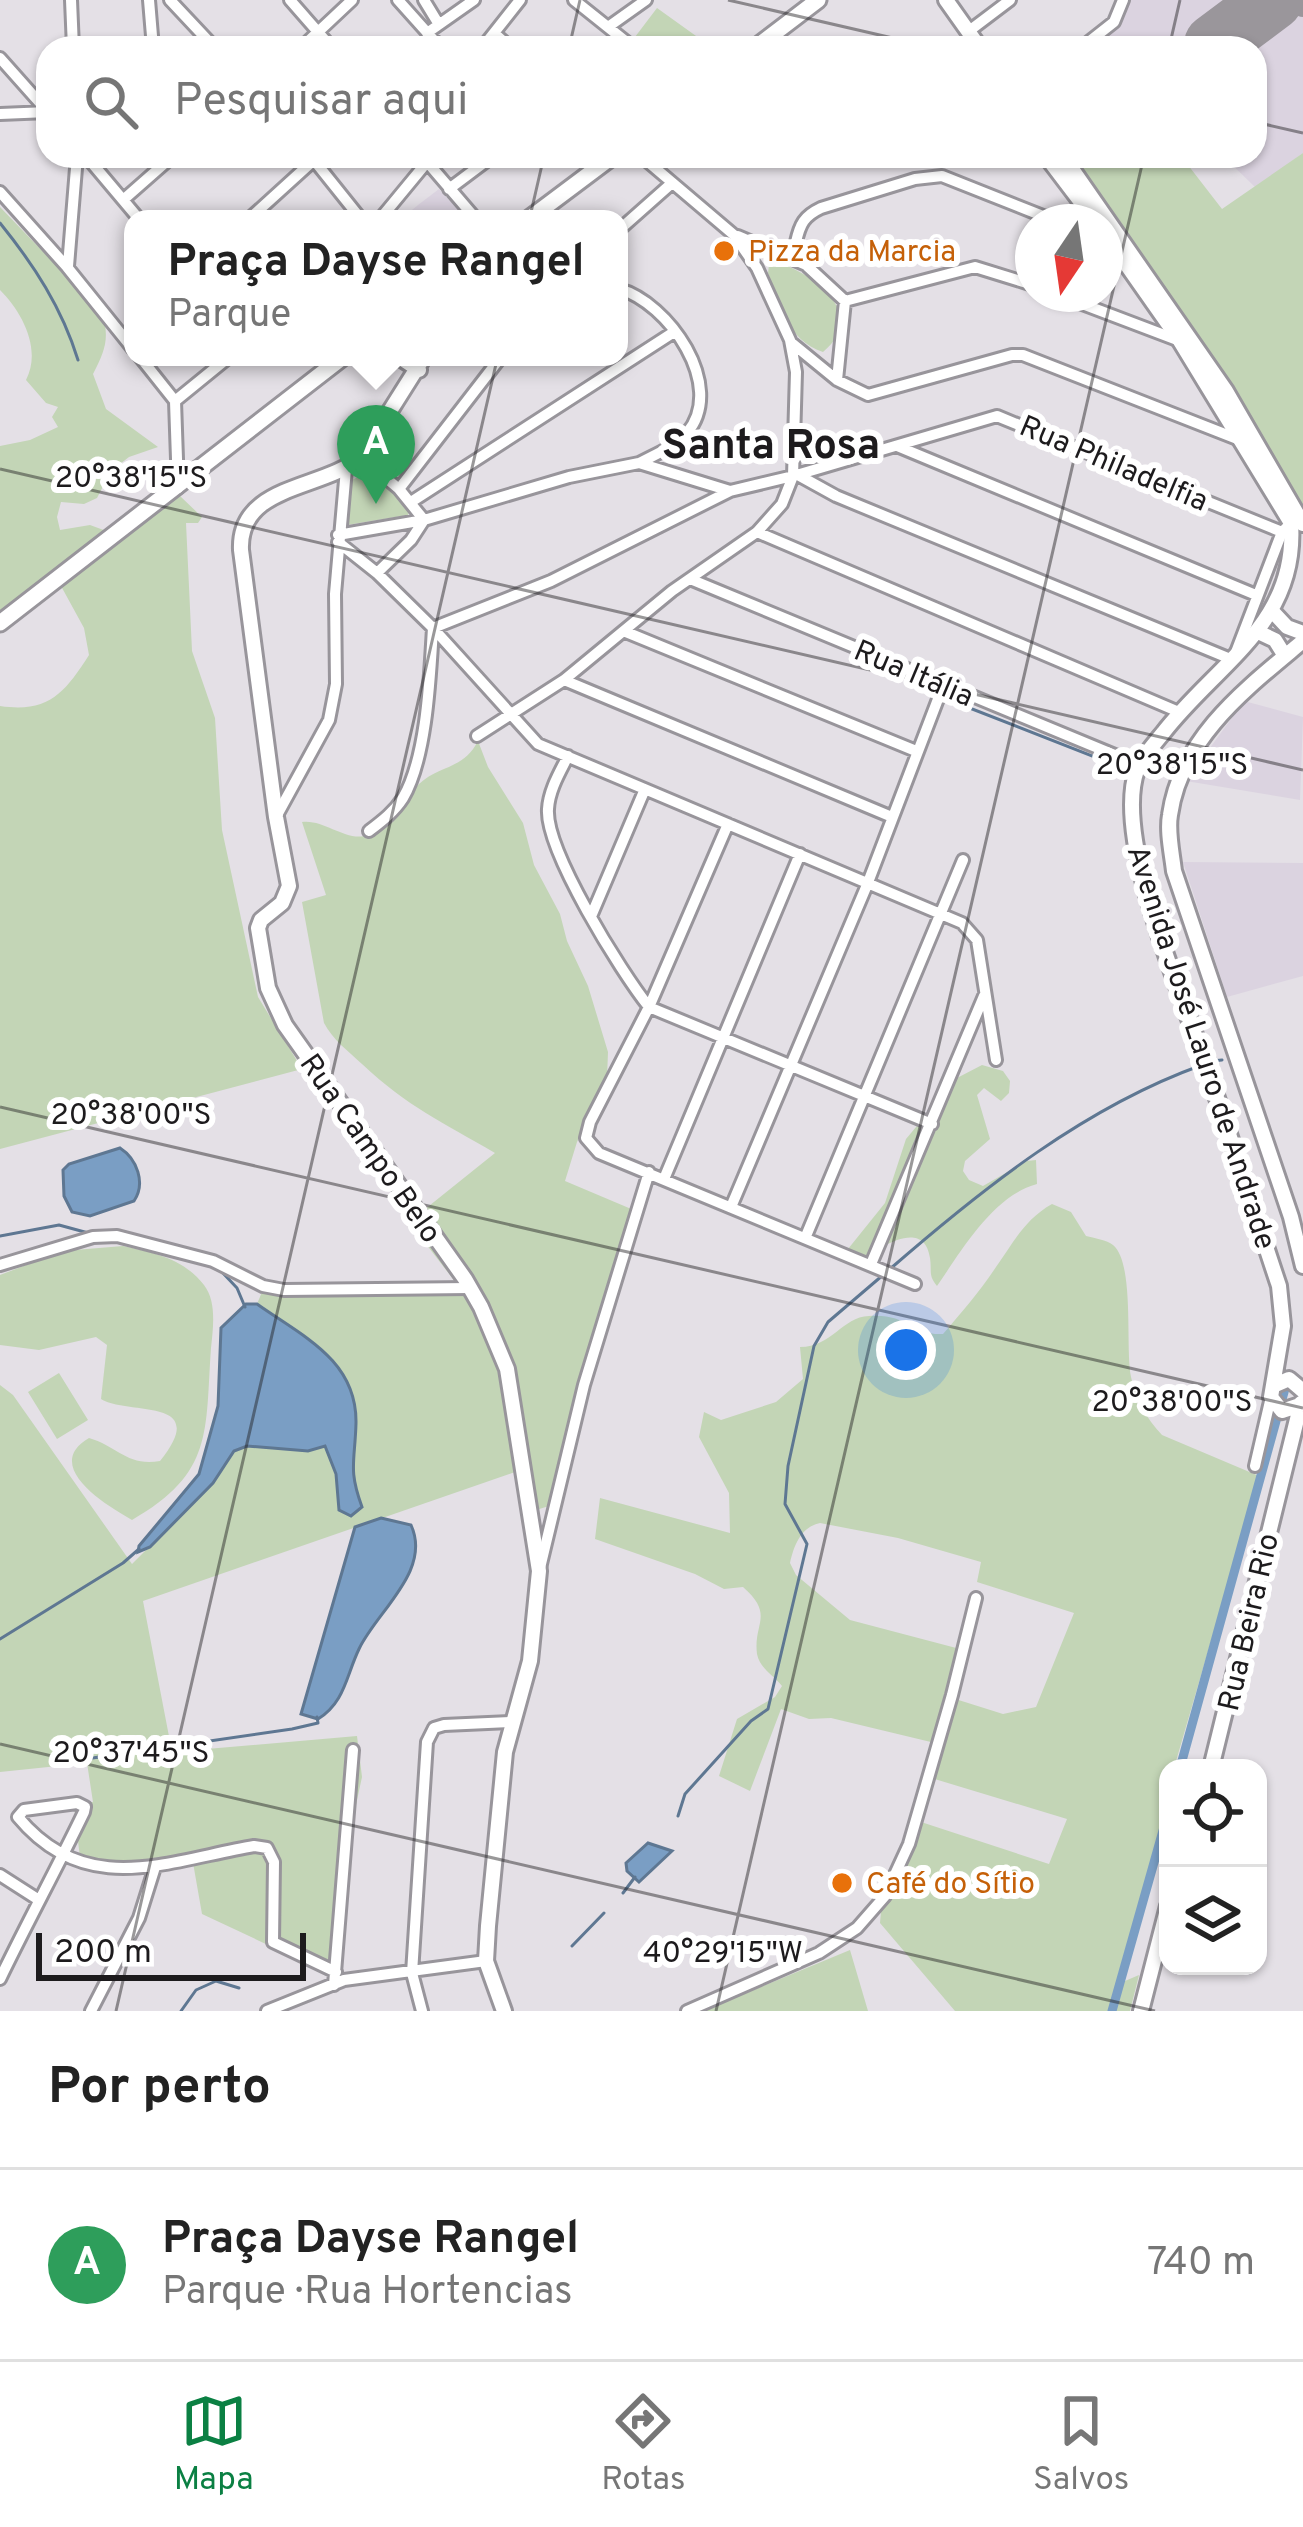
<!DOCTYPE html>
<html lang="pt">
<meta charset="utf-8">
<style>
:root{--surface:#fff;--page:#f2f2f2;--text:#222;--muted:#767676;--line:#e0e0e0;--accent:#0b8043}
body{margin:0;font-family:Overpass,sans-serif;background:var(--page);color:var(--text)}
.controls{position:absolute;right:36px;bottom:36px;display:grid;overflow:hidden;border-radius:24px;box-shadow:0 3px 9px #0004}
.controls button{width:108px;height:108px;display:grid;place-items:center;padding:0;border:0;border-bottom:3px solid var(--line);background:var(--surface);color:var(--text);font:60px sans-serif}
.compass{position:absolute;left:1015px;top:204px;width:108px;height:108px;border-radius:50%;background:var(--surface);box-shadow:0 3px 9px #0004;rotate:193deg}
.scale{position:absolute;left:36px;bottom:30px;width:270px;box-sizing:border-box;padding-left:12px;border:6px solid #1d1b1d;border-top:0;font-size:33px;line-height:42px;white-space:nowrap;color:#1d1b1d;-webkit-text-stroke:9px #fff;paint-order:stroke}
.you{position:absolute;left:906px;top:1350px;width:42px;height:42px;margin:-30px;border:9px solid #fff;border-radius:50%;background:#1a73e8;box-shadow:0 0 0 18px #1a73e833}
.badge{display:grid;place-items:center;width:78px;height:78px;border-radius:50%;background:var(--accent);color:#fff;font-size:39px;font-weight:700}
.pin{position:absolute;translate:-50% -99px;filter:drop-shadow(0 3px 6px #0008)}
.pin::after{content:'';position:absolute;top:63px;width:42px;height:36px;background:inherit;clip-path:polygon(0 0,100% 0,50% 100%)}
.popup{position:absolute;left:124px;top:210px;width:504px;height:156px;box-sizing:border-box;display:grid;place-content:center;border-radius:24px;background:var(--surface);filter:drop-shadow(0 3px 9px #0005);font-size:39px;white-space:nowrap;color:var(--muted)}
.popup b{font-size:45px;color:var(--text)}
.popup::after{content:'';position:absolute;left:50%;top:100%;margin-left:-24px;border:24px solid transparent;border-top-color:var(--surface)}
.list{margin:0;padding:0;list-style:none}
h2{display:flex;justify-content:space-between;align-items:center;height:156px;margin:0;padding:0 48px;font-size:51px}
h2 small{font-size:39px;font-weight:400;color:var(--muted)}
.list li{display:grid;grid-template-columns:78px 1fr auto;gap:36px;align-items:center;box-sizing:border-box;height:192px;padding:0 48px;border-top:3px solid var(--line)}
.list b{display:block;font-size:45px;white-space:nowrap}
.list p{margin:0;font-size:39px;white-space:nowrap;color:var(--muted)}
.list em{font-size:39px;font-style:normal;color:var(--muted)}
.icon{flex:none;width:66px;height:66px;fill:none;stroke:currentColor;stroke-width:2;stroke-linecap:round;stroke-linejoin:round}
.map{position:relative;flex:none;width:1303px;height:2011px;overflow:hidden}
.search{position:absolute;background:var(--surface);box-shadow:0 3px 9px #0004;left:36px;right:36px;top:36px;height:132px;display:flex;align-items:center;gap:30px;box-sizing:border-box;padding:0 42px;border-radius:36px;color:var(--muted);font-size:45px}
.sheet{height:348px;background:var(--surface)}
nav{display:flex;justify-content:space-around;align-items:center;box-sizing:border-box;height:168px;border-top:3px solid var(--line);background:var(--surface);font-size:33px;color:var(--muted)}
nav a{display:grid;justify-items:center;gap:6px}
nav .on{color:var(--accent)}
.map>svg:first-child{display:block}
.built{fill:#dbd3e0}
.green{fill:#c3d5b6;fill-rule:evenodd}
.water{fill:#7a9ec4;stroke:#5e7792;stroke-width:3}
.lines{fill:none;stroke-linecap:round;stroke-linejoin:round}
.stream{stroke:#5e7792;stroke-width:3}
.canal{stroke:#7a9ec4;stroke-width:9}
.taxiway{stroke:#9a969b;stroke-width:24}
.runway{stroke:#9a969b;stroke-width:60}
.minor-casing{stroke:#98959b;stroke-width:16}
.tertiary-casing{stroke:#98959b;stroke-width:20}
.secondary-casing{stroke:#98959b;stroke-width:21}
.minor{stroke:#fff;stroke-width:10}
.tertiary{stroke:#fff;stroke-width:14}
.secondary{stroke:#fff;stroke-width:15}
.ticks{fill:none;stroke:#1d1b1d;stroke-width:3;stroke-opacity:0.45}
.food-dot{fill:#e8710a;stroke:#fff;stroke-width:4.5}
.labels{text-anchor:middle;stroke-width:12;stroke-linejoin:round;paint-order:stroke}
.food-label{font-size:30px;fill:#c56008;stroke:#fff;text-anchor:start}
.street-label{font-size:30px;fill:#1d1b1d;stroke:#fff}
.district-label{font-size:42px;font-weight:bold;fill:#1d1b1d;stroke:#fff}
.ticks-label{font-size:30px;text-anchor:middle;fill:#1d1b1d;stroke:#fff;stroke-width:12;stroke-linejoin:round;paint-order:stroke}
</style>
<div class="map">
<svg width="1303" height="2011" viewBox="0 0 1303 2011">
<rect width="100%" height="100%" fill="#e4e0e6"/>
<path class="built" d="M1126,0H1303V153L1256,188L1223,156H1255V48H1113L1101,37L1121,24Z
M439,189L467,219H401L418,205Z
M1244,701L1303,717L1300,800L1186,781Z
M1183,862L1303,863V976L1227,997Z"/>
<path class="green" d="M657,8L710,46L708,48H651L635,37Z
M1303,153V505L1148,270L1150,267L1067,159L1071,156H1181L1222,209Z
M0,207L102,313C110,338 105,351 93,374L106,409L158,447L129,457L111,471L97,498L84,504L61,502L57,517L60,530L90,525L109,532L0,616V446L30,440L58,427L52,417L58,407L46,403L26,380C42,349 22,312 0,290Z
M777,262C814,274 869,314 823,352C787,340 781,306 768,273L769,265Z
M364,474C382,477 399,494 410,509L408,515L347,525L348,482Z
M180,496L202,517L198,523H186L192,651L215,718L222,830L258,997L302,1069L0,1149V706C48,713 64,694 89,655L84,628L61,586Z
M478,741L488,767L523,823L534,865L560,914L567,941L588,986L608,1052L607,1078L577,1142L565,1181L636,1211L554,1497L549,1506L536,1510L523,1504L515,1472L143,1601L172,1752L357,1736L362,1777L346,1851L332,1975L202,1914L192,1857L150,1865L145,1861L103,1865L80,1858L74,1806L79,1802H93L87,1763L0,1772V1385L13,1395L132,1564L213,1483L234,1451L247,1446L308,1451L325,1446L336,1474L339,1510L362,1503C342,1473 361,1446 356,1413C350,1375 288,1326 257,1304L262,1292L460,1288L409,1222L495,1153C442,1122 408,1107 362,1064C347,1050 333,1040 324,1023L302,902L326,895L302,822C323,819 344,840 364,836C389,831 402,800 419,784C439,765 463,770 478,741Z
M982,1065L1003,1071L1010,1081L1009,1093L1001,1101L984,1088L977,1095L990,1139L965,1161L963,1171L969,1180L983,1186L1027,1161L1036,1160L1037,1184C993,1196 962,1250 937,1286C928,1275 932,1272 930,1258C924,1217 878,1248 859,1262L844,1254L885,1203L906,1139L957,1078Z
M1052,1204L1071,1212L1086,1236C1094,1238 1107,1240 1113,1245C1135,1263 1125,1348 1131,1377C1136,1400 1146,1418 1162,1435L1259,1476L1174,1768H1168L1163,1818L1118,1975L1125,1981L1139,1975L1130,2011H955L880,1923L882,1901L918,1821L1049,1864L1067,1819L928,1777L935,1743L831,1718L809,1719L781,1709L750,1791L719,1776L737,1719L775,1697L782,1686C774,1675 760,1669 757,1654C753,1623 775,1615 743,1587L724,1589L695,1574L595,1539L600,1498L730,1533L729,1493L699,1437L704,1412L721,1420L776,1402L803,1379L800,1347C832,1347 842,1317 869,1316C907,1313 914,1336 943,1334C962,1312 980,1291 996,1267C1014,1242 1024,1220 1052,1204ZM820,1523L898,1538L981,1562L977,1582L1074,1613L1036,1707L1003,1714L949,1697L960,1649L850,1620L796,1575L790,1563C794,1545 801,1527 820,1523Z
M123,1246C154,1253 183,1258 204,1285C217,1302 213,1328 211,1348C205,1432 214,1473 132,1520C107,1506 41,1466 89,1438C117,1446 128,1467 160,1461C212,1396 129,1416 101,1399L107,1345L96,1337L39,1350L0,1345V1275L63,1251Z
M59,1373L88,1420L57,1439L28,1392Z
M850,1950L868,2011H703Z"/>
<path class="water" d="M120,1148C137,1159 146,1183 134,1201L90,1216L72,1212L64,1196L63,1170L69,1164Z
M246,1304H257C302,1336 357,1360 356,1423C355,1462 348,1469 362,1507L351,1516L339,1510L336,1474L325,1446L308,1451L247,1446L234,1451L213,1483L150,1547L138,1552L139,1546L199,1474L218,1406L221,1328Z
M381,1518L411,1525C432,1571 377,1611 359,1649C346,1676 345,1702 318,1719L301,1714L355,1527Z
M648,1843L672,1851L639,1882L627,1871L626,1863Z"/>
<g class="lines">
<path class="stream" d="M0,223C34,265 62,308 78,360
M944,698L1133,772
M1211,1061L1222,1060
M0,1236L59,1225L92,1234
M159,1252L202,1263
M890,1269C983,1188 1085,1107 1202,1065
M221,1271L237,1288L245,1307
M0,1639L123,1563L139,1549
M65,1762L292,1729L318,1723L317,1717
M678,1816L685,1794L751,1721L768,1709L807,1544L785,1504L788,1466L814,1346L828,1322L883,1275
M623,1893L635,1877
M572,1946L604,1913
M181,2011L196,1990L216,1981L239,1988"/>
<path class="canal" d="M1180,1768L1286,1385
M1112,2011L1168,1813"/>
<path class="taxiway" d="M1292,0L1303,5"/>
<path class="runway" d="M1214,44L1273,0"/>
<g class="minor-casing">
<path id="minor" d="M71,0L73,48
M149,0L153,48
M170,0L215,48
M290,0L332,48
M398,0L441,48
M424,0L438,23
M574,0L634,48
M608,27L646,0
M969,31L1010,0
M427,33L474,0
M494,33L511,48
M301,48L352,0
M482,48L520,0
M958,48L976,42
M1081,48L1114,22L1123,0
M0,58L48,112
M0,114L48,112
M86,156L139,219
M97,156L111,159L137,156
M422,156L476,219
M313,159L361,219
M449,189L493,156
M0,192L67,267L133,349
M123,200L173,156
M249,219L314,160
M380,219L432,156
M619,230L672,183
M738,236L806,265L845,301L837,380
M796,242C800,224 804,216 821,208L915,179L942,176L1058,222
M68,266L77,156
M619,289C668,302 727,386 687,433C675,447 654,455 639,463
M1056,294L1180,341
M845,301L975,267L1033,285
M793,344L837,380L868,395L1012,355H1023L1240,440
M140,357L175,401
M897,446L1256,595
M361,457L399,489L424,520L411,540L377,573
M798,475L836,496L1233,660L1282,532
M178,488L175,401L229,357
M399,489L501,357
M411,502L674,332
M757,532L1179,712
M338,535L424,520L569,477L639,463L730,491
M338,542L377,573L433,628L538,744L962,923L977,940L996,1060
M690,579L1139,765
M626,632L916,751
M564,680L892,817
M477,736L564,680L672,591L757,532L782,504L793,476L796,372L790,340L757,268L734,235L641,156
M568,756C560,772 549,790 548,809C545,850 621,972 649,1007L932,1124
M276,817L329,720L336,684L335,594L346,469
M728,824L649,1007L590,1122L586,1138L599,1153L915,1284
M369,831C382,821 394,812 403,798C427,757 430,676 433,628L551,581L730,491L793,476L997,416L1282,532L1291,523
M592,914L645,789
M664,1179L800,854
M731,1207L867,885L943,686
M806,1236L963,860
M871,1264L984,996
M0,1265L93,1237L117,1236L213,1261L263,1286L284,1290L470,1288
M1255,1466L1271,1397
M540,1568L584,1385L649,1172
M0,1875L39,1900
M0,1979C27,1923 57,1868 84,1812L85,1807L77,1803L24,1810L18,1817C86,1899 167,1861 254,1846L267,1848L274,1862L273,1942L336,1972
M334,1985L353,1750
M91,2011L139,1918L155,1867
M267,2011L344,1980L486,1961
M422,2011L412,1973L427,1742L434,1728L444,1725L511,1722
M687,2011L819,1953L857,1928L885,1896L909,1844L952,1695L976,1598"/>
</g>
<g class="tertiary-casing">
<path id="tertiary" d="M946,0L980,48
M1046,156L1096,222
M1063,156L1226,391L1303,524
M1105,234L1180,341L1291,523C1298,624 1216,664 1163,733C1154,744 1142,757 1137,770C1113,838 1181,992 1204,1060C1230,1135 1254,1211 1279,1286L1283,1326L1271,1397L1282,1411L1300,1405
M399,357L419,370
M424,357L361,457C323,490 238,484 241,550L276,817L289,886L282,903L261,920L258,928L268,988L285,1025L465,1279L481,1307L507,1369L539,1571L530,1661L505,1752L488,1926L486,1961L504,2011
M1272,611L1287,627L1303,633
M1258,632L1275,640L1285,656
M1303,641C1247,688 1181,737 1170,815C1167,832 1172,853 1174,871L1291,1217L1303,1266
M1273,1386L1289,1379L1303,1391
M1211,1768L1301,1403
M1141,2011L1168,1906"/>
</g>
<g class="secondary-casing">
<path id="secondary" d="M755,48L818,0
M529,219L613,156
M0,623L343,357"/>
</g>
<use href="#minor" class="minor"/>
<use href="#tertiary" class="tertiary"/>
<use href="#secondary" class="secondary"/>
</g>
<path class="ticks" d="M728,0L936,48M569,48L580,0M1169,48L1180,0M1255,122L1303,133M0,469L1303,770M0,1107L1303,1408M0,1744L1155,2011M116,2011L544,156M716,2011L1144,156"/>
<g class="food-dot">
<circle cx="724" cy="251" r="12"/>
<circle cx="842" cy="1883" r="12"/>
</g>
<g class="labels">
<g class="food-label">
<text x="748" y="261">Pizza da Marcia</text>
<text x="866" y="1893">Café do Sítio</text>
</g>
<g class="street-label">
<text transform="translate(1114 463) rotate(23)" y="10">Rua Philadelfia</text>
<text transform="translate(914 673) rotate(23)" y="10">Rua Itália</text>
<text transform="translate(1202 1047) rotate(72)" y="10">Avenida José Lauro de Andrade</text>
<text transform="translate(371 1148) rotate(55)" y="10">Rua Campo Belo</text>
<text transform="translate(1248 1622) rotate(-77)" y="10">Rua Beira Rio</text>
</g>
<g class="district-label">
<text x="771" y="458">Santa Rosa</text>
</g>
</g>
<g class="ticks-label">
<text x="131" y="487">20°38'15"S</text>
<text x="1172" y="774">20°38'15"S</text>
<text x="131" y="1124">20°38'00"S</text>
<text x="1172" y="1411">20°38'00"S</text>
<text x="131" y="1762">20°37'45"S</text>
<text x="723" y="1962">40°29'15"W</text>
</g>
</svg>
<div class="controls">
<button><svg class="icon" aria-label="locate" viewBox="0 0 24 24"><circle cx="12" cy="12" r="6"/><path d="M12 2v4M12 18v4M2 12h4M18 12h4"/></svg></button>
<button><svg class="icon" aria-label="layers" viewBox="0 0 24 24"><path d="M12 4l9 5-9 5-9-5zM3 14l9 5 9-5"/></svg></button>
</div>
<svg class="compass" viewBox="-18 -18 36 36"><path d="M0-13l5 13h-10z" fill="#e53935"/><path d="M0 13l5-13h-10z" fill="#767676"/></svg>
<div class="scale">200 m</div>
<div class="you"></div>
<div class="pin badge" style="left:376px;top:504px;background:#2e9e5b">A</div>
<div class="popup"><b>Praça Dayse Rangel</b>Parque</div>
<div class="search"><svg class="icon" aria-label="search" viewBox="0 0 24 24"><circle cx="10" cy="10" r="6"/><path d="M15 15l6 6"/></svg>Pesquisar aqui</div>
</div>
<section class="sheet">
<h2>Por perto<small></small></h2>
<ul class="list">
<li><span class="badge" style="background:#2e9e5b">A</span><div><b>Praça Dayse Rangel</b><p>Parque · Rua Hortencias</p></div><em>740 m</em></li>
</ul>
</section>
<nav>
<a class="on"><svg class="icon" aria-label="map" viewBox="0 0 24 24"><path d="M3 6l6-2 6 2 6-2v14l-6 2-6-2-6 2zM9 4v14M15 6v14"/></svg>Mapa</a>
<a><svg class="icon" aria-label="directions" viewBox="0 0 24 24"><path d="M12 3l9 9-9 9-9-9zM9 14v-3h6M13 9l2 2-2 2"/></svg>Rotas</a>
<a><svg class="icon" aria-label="saved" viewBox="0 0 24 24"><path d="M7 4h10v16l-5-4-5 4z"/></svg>Salvos</a>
</nav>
